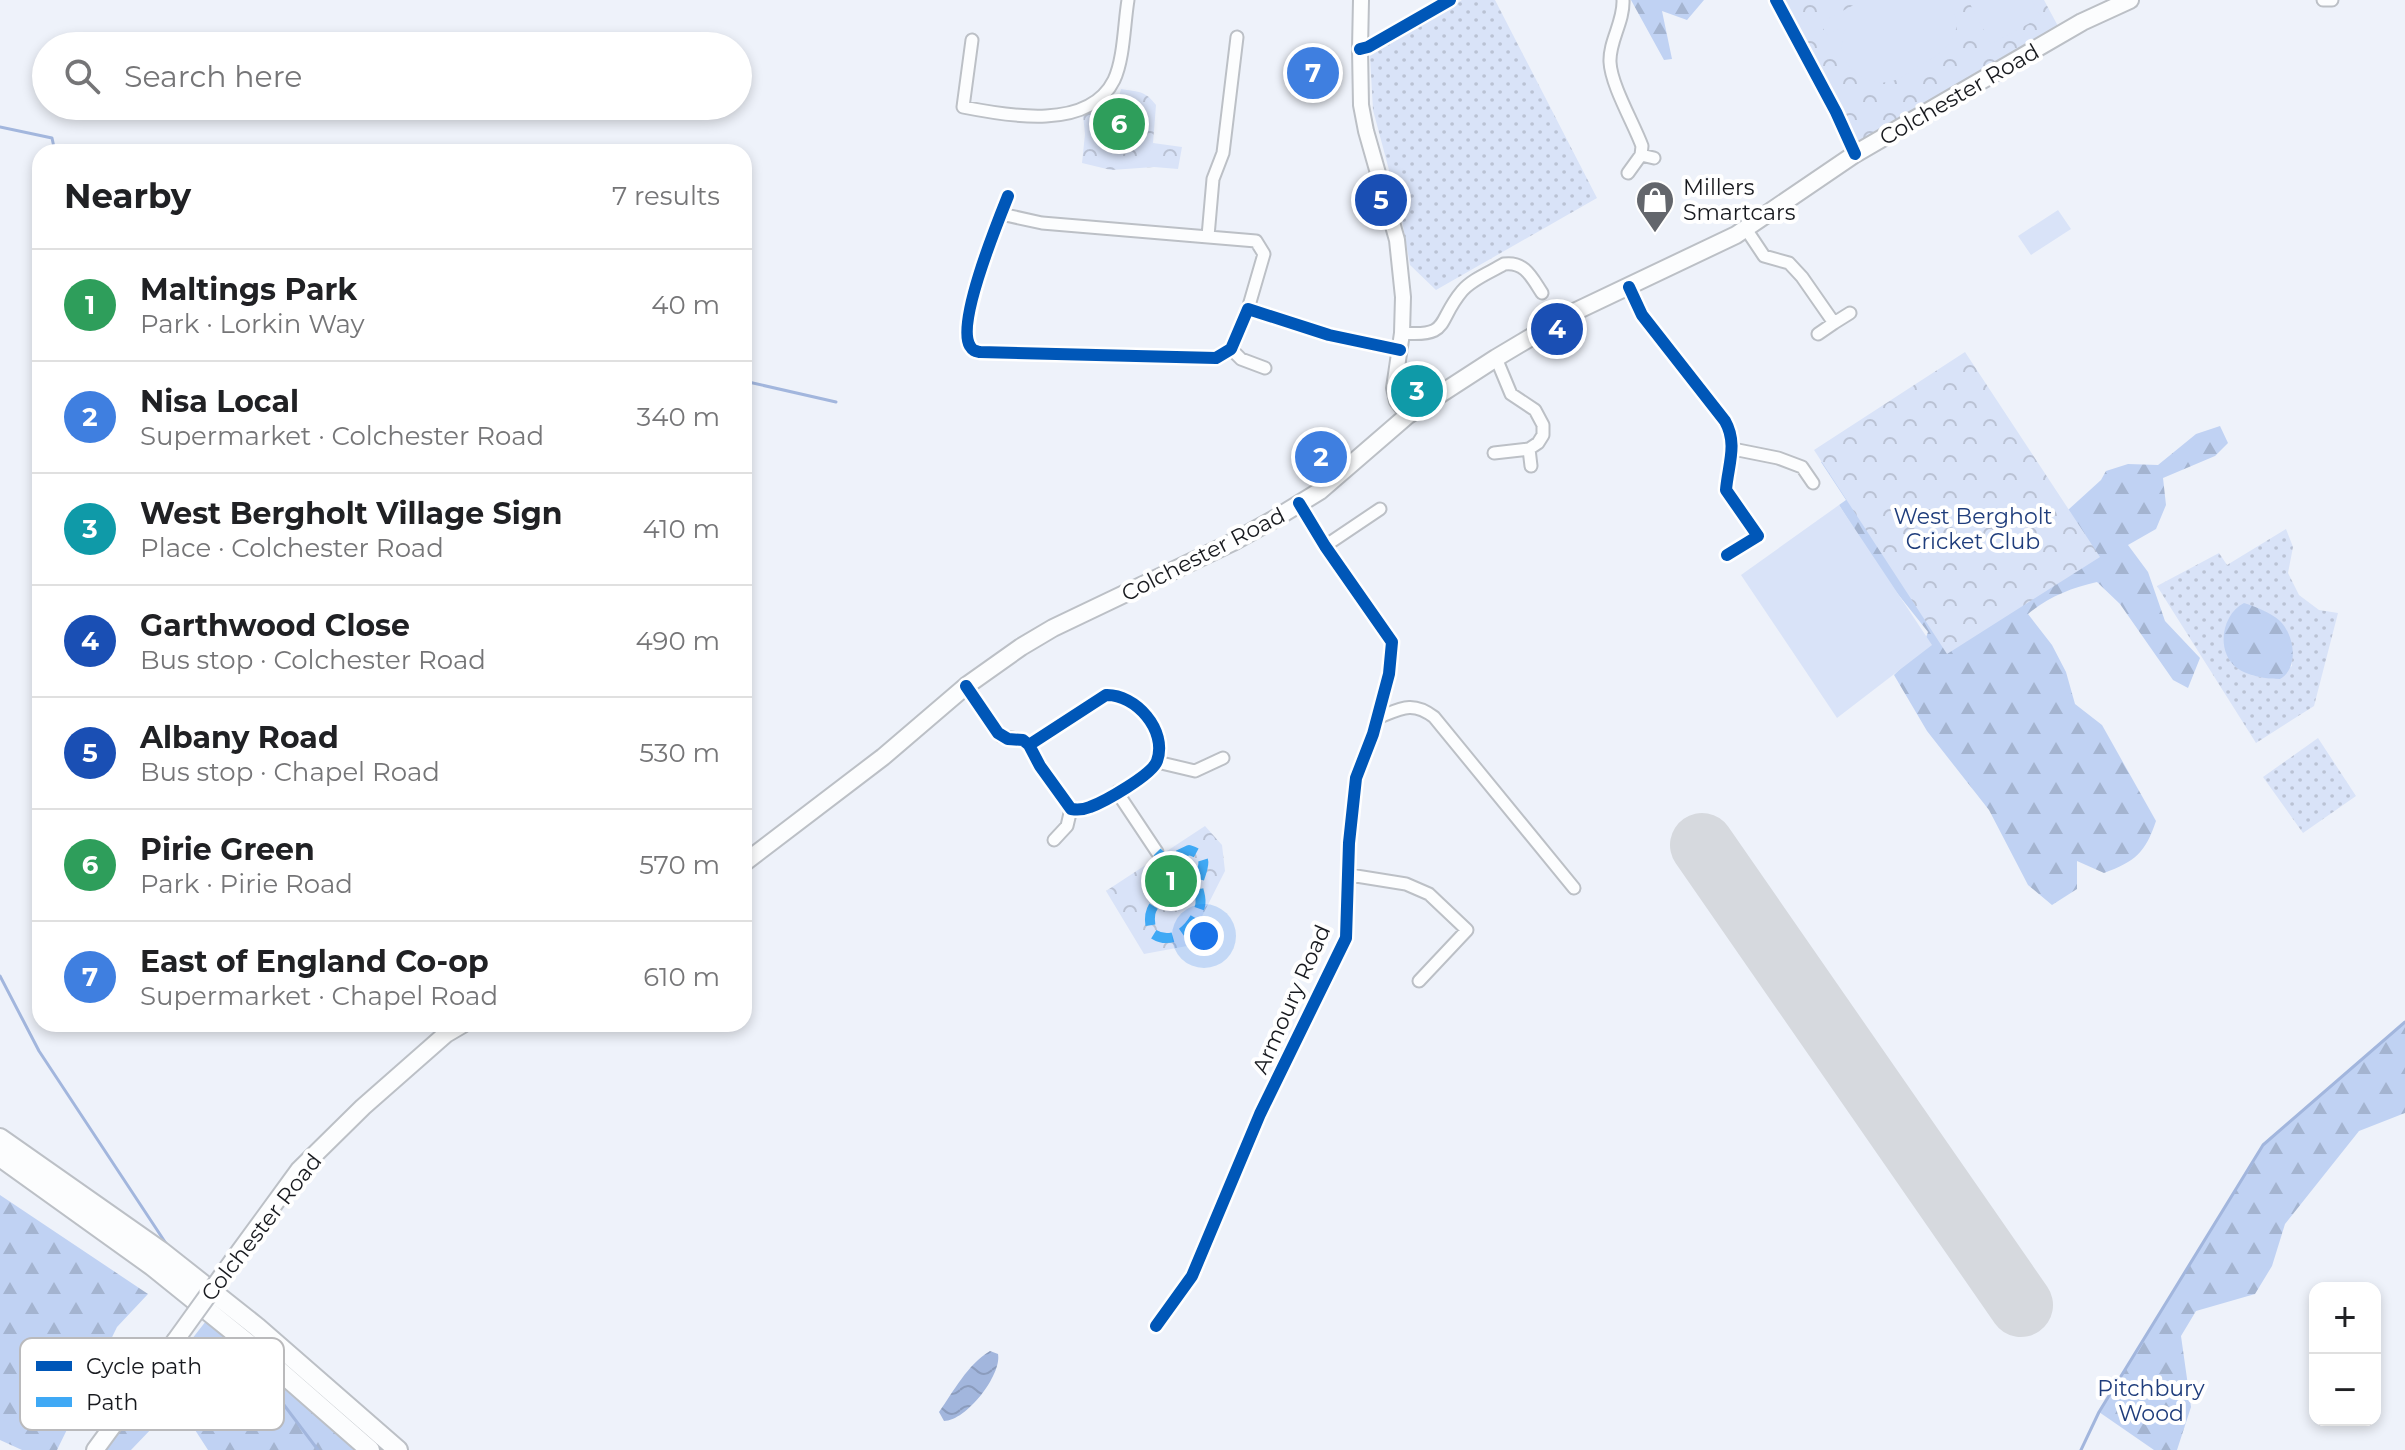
<!DOCTYPE html>
<meta charset="utf-8">
<style>
:root{--surface:#fff;--page:#f6f6f6;--text:#202124;--muted:#757577;--line:#e0e0e0;--accent:#63666c}
body{margin:0;font-family:Montserrat,sans-serif;background:var(--page);color:var(--text)}
.controls{position:absolute;right:24px;bottom:24px;display:grid;overflow:hidden;border-radius:16px;box-shadow:0 4px 12px #0003}
.controls button{width:72px;height:72px;display:grid;place-items:center;padding:0;border:0;border-bottom:2px solid var(--line);background:var(--surface);color:var(--text);font:40px sans-serif}
.you{position:absolute;left:1204px;top:936px;width:28px;height:28px;margin:-20px;border:6px solid #fff;border-radius:50%;background:#1a73e8;box-shadow:0 0 0 12px #1a73e833}
.badge{display:grid;place-items:center;width:52px;height:52px;border-radius:50%;background:var(--accent);color:#fff;font-size:26px;font-weight:700}
.pin{position:absolute;translate:-50% -50%;border:4px solid #fff;box-shadow:0 2px 8px #0006}
.list{margin:0;padding:0;list-style:none}
h2{display:flex;justify-content:space-between;align-items:center;height:104px;margin:0;padding:0 32px;font-size:34px}
h2 small{font-size:26px;font-weight:400;color:var(--muted)}
.list li{display:grid;grid-template-columns:52px 1fr auto;gap:24px;align-items:center;box-sizing:border-box;height:112px;padding:0 32px;border-top:2px solid var(--line)}
.list b{display:block;font-size:30px;white-space:nowrap}
.list p{margin:0;font-size:26px;white-space:nowrap;color:var(--muted)}
.list em{font-size:26px;font-style:normal;color:var(--muted)}
.icon{flex:none;width:44px;height:44px;fill:none;stroke:currentColor;stroke-width:2;stroke-linecap:round;stroke-linejoin:round}
.map{position:relative;flex:none;width:2405px;height:1450px;overflow:hidden}
.search{position:absolute;background:var(--surface);box-shadow:0 4px 12px #0003;left:32px;top:32px;width:720px;height:88px;display:flex;align-items:center;gap:20px;box-sizing:border-box;padding:0 28px;border-radius:44px;color:var(--muted);font-size:30px}
.panel{position:absolute;background:var(--surface);box-shadow:0 4px 12px #0003;left:32px;top:144px;width:720px;height:888px;border-radius:24px}
.map>svg:first-child{display:block}
.grass{fill:url(#grass-dots);fill-rule:evenodd}
.forest{fill:url(#forest-firs)}
.park{fill:url(#park-crowns)}
.pitch{fill:#d9e3f8}
.water{fill:url(#water-waves)}
.lines{fill:none;stroke-linecap:round;stroke-linejoin:round}
.stream{stroke:#a2b6dd;stroke-width:3}
.runway{stroke:#d6d9de;stroke-width:64}
.minor-casing{stroke:#bcc0c6;stroke-width:15}
.tertiary-casing{stroke:#bcc0c6;stroke-width:18}
.secondary-casing{stroke:#bcc0c6;stroke-width:20}
.trunk-casing{stroke:#bcc0c6;stroke-width:22}
.minor{stroke:#fcfdfe;stroke-width:11}
.tertiary{stroke:#fcfdfe;stroke-width:14}
.secondary{stroke:#fcfdfe;stroke-width:16}
.trunk{stroke:#fcfdfe;stroke-width:18}
.secondary-bridge-casing{stroke:#bcc0c6;stroke-width:20;stroke-linecap:butt}
.secondary-bridge{stroke:#fcfdfe;stroke-width:16}
.quiet{stroke:#3fa9f5;stroke-width:10;stroke-dasharray:20 10;stroke-linecap:butt}
.cycleway-casing{stroke:#fff;stroke-width:17}
.cycleway{stroke:#0057b8;stroke-width:12}
.labels{text-anchor:middle;stroke-width:8;stroke-linejoin:round;paint-order:stroke}
.street-label{font-size:22px;fill:#181a1f;stroke:#fff}
.poi-label{font-size:22px;fill:#181a1f;stroke:#fff;text-anchor:start}
.park-label{font-size:22px;fill:#1f3d7c;stroke:#fff}
.key{fill:#fff;stroke:#bababc;stroke-width:2}
.key-label{font-size:22px;fill:#181a1f}
</style>
<div class="map">
<svg width="2405" height="1450" viewBox="0 0 2405 1450">
<defs>
<pattern id="grass-dots" width="8" height="8" patternUnits="userSpaceOnUse" patternTransform="scale(2)"><rect width="8" height="8" fill="#d9e3f8"/><path d="M2 2h.1M6 6h.1" fill="none" stroke="#bac2d4" stroke-width="1.8" stroke-linecap="round"/></pattern>
<pattern id="forest-firs" width="22" height="20" patternUnits="userSpaceOnUse" patternTransform="scale(2)"><rect width="22" height="20" fill="#c0d2f3"/><path d="M5 1l3.5 6h-7zM16 11l3.5 6h-7z" fill="#a4b4d0"/></pattern>
<pattern id="park-crowns" width="20" height="18" patternUnits="userSpaceOnUse" patternTransform="scale(2)"><rect width="20" height="18" fill="#d9e3f8"/><path d="M2 6a3 3 0 1 1 6 0M12 15a3 3 0 1 1 6 0" fill="none" stroke="#bac2d4"/></pattern>
<pattern id="water-waves" width="16" height="10" patternUnits="userSpaceOnUse" patternTransform="scale(2)"><rect width="16" height="10" fill="#a2b6dd"/><path d="M0 5q4-4 8 0t8 0" fill="none" stroke="#8b9cbd"/></pattern>
</defs>
<rect width="100%" height="100%" fill="#eef2fa"/>
<path class="grass" d="M1462,0H1495L1597,198L1436,290L1410,265L1401,215L1373,110L1370,56Z
M2286,529L2293,547L2288,573L2299,595L2319,610L2338,613L2314,706L2256,743L2157,586L2219,553L2227,565ZM2256,607C2286,623 2292,632 2292,666L2274,679L2251,675Z
M2318,738L2356,796L2303,833L2263,777Z"/>
<path class="forest" d="M1631,0H1704L1687,20L1662,11L1672,59L1664,60Z
M2220,426L2228,443L2215,456L2163,478L2166,505L2156,529L2128,545L2148,572L2165,621L2200,658L2188,688L2173,680L2120,604L2097,582C2071,588 2048,597 2028,614L2052,645L2066,672L2075,704L2102,725L2156,821C2145,853 2136,861 2104,873L2077,861V889L2052,905L2028,885L1989,810L1927,731L1894,675L1923,646L1928,632L1882,574L1839,505L1846,500L1821,462L1866,449L2068,510L2101,480L2106,471L2128,464L2158,465L2196,434Z
M2244,603C2256,607 2270,612 2280,621C2295,636 2299,668 2280,679C2267,679 2247,676 2237,668C2215,651 2222,614 2244,603Z
M2405,1022V1113L2359,1131L2285,1224L2272,1266L2255,1294L2196,1311L2181,1336L2191,1407L2177,1450H2154L2099,1412L2263,1145Z
M0,1195L148,1294L117,1327L57,1450H22L0,1440Z
M206,1321L333,1424L370,1450H208L177,1402L131,1450H105Z"/>
<path class="park" d="M1780,0H2044L2059,28L1856,147Z
M1121,89C1138,92 1145,90 1156,105L1153,143L1182,147L1178,169L1154,167L1111,170L1082,163L1085,134L1083,115L1095,108L1109,96L1118,100Z
M1965,352L2100,557L1947,654L1814,450Z
M1205,826L1222,845L1225,871L1187,946L1144,954L1106,891Z"/>
<path class="pitch" d="M1863,0H1948C1970,35 1945,52 1916,68C1908,73 1898,81 1888,82C1868,85 1844,70 1842,49C1841,40 1844,32 1847,25L1827,35L1820,23Z
M1968,0H2032L2041,17L1991,44Z
M2058,210L2071,229L2031,255L2018,236Z
M1839,505L1932,645L1837,718L1741,575Z"/>
<path class="water" d="M990,1351L998,1354C1002,1375 966,1421 944,1421L939,1412C954,1391 967,1365 990,1351Z"/>
<g class="lines">
<path class="stream" d="M0,127L52,138L55,152
M744,381L836,402
M0,976L39,1051L167,1245
M241,1348L318,1450
M2081,1450L2099,1412L2263,1145L2405,1022"/>
<path class="runway" d="M1702,845L2021,1305"/>
<g class="minor-casing">
<path id="minor" d="M1623,0C1624,22 1609,41 1610,62C1611,85 1634,124 1642,146L1641,155L1628,173
M1776,0L1836,112L1855,154
M2323,0H2332
M972,40L963,107C1008,116 1089,131 1114,80C1124,59 1124,24 1128,0
M1360,49L1368,47L1450,0
M1641,155L1654,158
M1008,196C998,221 956,324 970,346C973,351 975,351 980,352L1216,358L1231,349L1248,309L1329,335L1400,350
M1001,214L1042,223L1256,241L1264,254L1248,309
M1746,229L1764,256L1789,263L1802,277L1834,323L1850,313
M1208,236L1213,179L1223,153L1237,37
M1629,287L1642,315L1725,421C1738,444 1728,465 1726,490L1758,536L1727,555
M1402,333C1451,337 1436,322 1462,291C1472,279 1491,272 1504,264C1525,261 1532,278 1542,293
M1818,334L1834,323
M1231,349L1241,359L1265,368
M1529,449L1531,466
M1733,449L1778,458L1802,467L1813,483
M1494,453L1529,449L1538,443L1543,435V425L1535,410L1511,394L1496,358
M1325,546L1380,509
M966,686L985,713
M1377,718C1400,709 1412,700 1434,717L1574,888
M995,728L1001,736L1023,740L1029,745L1040,766L1071,809C1078,810 1083,810 1090,807C1104,802 1152,775 1157,761C1168,730 1135,694 1106,695L1029,745
M1157,762L1195,771L1223,758
M1117,792L1157,852
M1054,840L1067,826L1071,809
M1350,875L1406,884L1429,894L1467,930L1419,981
M1156,1326L1192,1276L1260,1114L1346,938L1349,843L1356,778L1373,734L1389,674L1392,642L1325,546L1299,503"/>
</g>
<g class="tertiary-casing">
<path id="tertiary" d="M1361,0L1360,49L1361,105L1366,131L1397,240L1403,297L1402,333L1394,388L1397,401L1408,415"/>
</g>
<g class="secondary-casing">
<path id="secondary" d="M744,863L883,757L966,686L1021,647L1053,628L1233,542L1271,521L1320,491L1408,415L1496,358L1570,314L1736,235L1855,154L2082,22L2130,0
M234,1259L299,1170L363,1107L446,1034L463,1024
M95,1450L175,1341"/>
</g>
<g class="trunk-casing">
<path id="trunk" d="M0,1138L161,1251L257,1327L398,1450
M0,1157L152,1266L250,1345L370,1450"/>
</g>
<use href="#minor" class="minor"/>
<use href="#tertiary" class="tertiary"/>
<use href="#secondary" class="secondary"/>
<use href="#trunk" class="trunk"/>
<g class="secondary-bridge-casing">
<path id="secondary-bridge" d="M175,1341L234,1259"/>
</g>
<use href="#secondary-bridge" class="secondary-bridge"/>
<path class="quiet" d="M1157,852L1166,861C1164,870 1164,879 1162,888C1157,910 1145,904 1152,933C1173,948 1194,927 1200,906C1202,899 1199,894 1198,887C1198,871 1215,858 1189,850L1166,861"/>
<g class="cycleway-casing">
<path id="cycleway" d="M1776,0L1836,112L1855,154
M1360,49L1368,47L1450,0
M1008,196C998,221 956,324 970,346C973,351 975,351 980,352L1216,358L1231,349L1248,309L1329,335L1400,350
M1629,287L1642,315L1725,421C1738,444 1728,465 1726,490L1758,536L1727,555
M966,686L998,733L1008,739L1023,740L1029,745L1040,766L1071,809C1078,810 1083,810 1090,807C1104,802 1152,775 1157,761C1168,730 1135,694 1106,695L1029,745
M1156,1326L1192,1276L1260,1114L1346,938L1349,843L1356,778L1373,734L1389,674L1392,642L1325,546L1299,503"/>
</g>
<use href="#cycleway" class="cycleway"/>
</g>
<defs>
<g id="shop-pin" transform="scale(2)"><path d="M0 17L-7.5 6A9.5 9.5 0 1 1 7.5 6Z" fill="#63666c" stroke="#fff"/><path d="M-5-2.5h2.3a2.7 3.5 0 0 1 5.4 0H5L5.5 6h-11ZM-1.5-2.5h3a1.5 2.3 0 0 0-3 0Z" fill="#fff"/></g>
</defs>
<g fill-rule="evenodd">
<use href="#shop-pin" x="1655" y="200"/>
</g>
<g class="labels">
<g class="street-label">
<text transform="translate(1959 94) rotate(-30)" y="8">Colchester Road</text>
<text transform="translate(1203 554) rotate(-27)" y="8">Colchester Road</text>
<text transform="translate(1291 999) rotate(-66)" y="8">Armoury Road</text>
<text transform="translate(261 1227) rotate(-52)" y="8">Colchester Road</text>
</g>
<g class="poi-label">
<text x="1683" y="195">Millers<tspan x="1683" dy="25">Smartcars</tspan></text>
</g>
<g class="park-label">
<text x="1973" y="524">West Bergholt<tspan x="1973" dy="25">Cricket Club</tspan></text>
<text x="2151" y="1396">Pitchbury<tspan x="2151" dy="25">Wood</tspan></text>
</g>
</g>
<rect x="20" y="1338" width="264" height="92" rx="12" class="key"/>
<rect x="36" y="1361" width="36" height="10" fill="#0057b8"/>
<rect x="36" y="1397" width="36" height="10" fill="#3fa9f5"/>
<g class="key-label">
<text x="86" y="1374">Cycle path</text>
<text x="86" y="1410">Path</text>
</g>
</svg>
<div class="controls">
<button>+</button>
<button>−</button>
</div>
<div class="you"></div>
<div class="pin badge" style="left:1171px;top:881px;background:#2e9e5b">1</div>
<div class="pin badge" style="left:1321px;top:457px;background:#3f7fe0">2</div>
<div class="pin badge" style="left:1417px;top:391px;background:#0f9aa8">3</div>
<div class="pin badge" style="left:1557px;top:329px;background:#1a4fb4">4</div>
<div class="pin badge" style="left:1381px;top:200px;background:#1a4fb4">5</div>
<div class="pin badge" style="left:1119px;top:124px;background:#2e9e5b">6</div>
<div class="pin badge" style="left:1313px;top:73px;background:#3f7fe0">7</div>
<div class="search"><svg class="icon" aria-label="search" viewBox="0 0 24 24"><circle cx="10" cy="10" r="6"/><path d="M15 15l6 6"/></svg>Search here</div>
<section class="panel">
<h2>Nearby<small>7 results</small></h2>
<ul class="list">
<li><span class="badge" style="background:#2e9e5b">1</span><div><b>Maltings Park</b><p>Park · Lorkin Way</p></div><em>40 m</em></li>
<li><span class="badge" style="background:#3f7fe0">2</span><div><b>Nisa Local</b><p>Supermarket · Colchester Road</p></div><em>340 m</em></li>
<li><span class="badge" style="background:#0f9aa8">3</span><div><b>West Bergholt Village Sign</b><p>Place · Colchester Road</p></div><em>410 m</em></li>
<li><span class="badge" style="background:#1a4fb4">4</span><div><b>Garthwood Close</b><p>Bus stop · Colchester Road</p></div><em>490 m</em></li>
<li><span class="badge" style="background:#1a4fb4">5</span><div><b>Albany Road</b><p>Bus stop · Chapel Road</p></div><em>530 m</em></li>
<li><span class="badge" style="background:#2e9e5b">6</span><div><b>Pirie Green</b><p>Park · Pirie Road</p></div><em>570 m</em></li>
<li><span class="badge" style="background:#3f7fe0">7</span><div><b>East of England Co-op</b><p>Supermarket · Chapel Road</p></div><em>610 m</em></li>
</ul>
</section>
</div>
